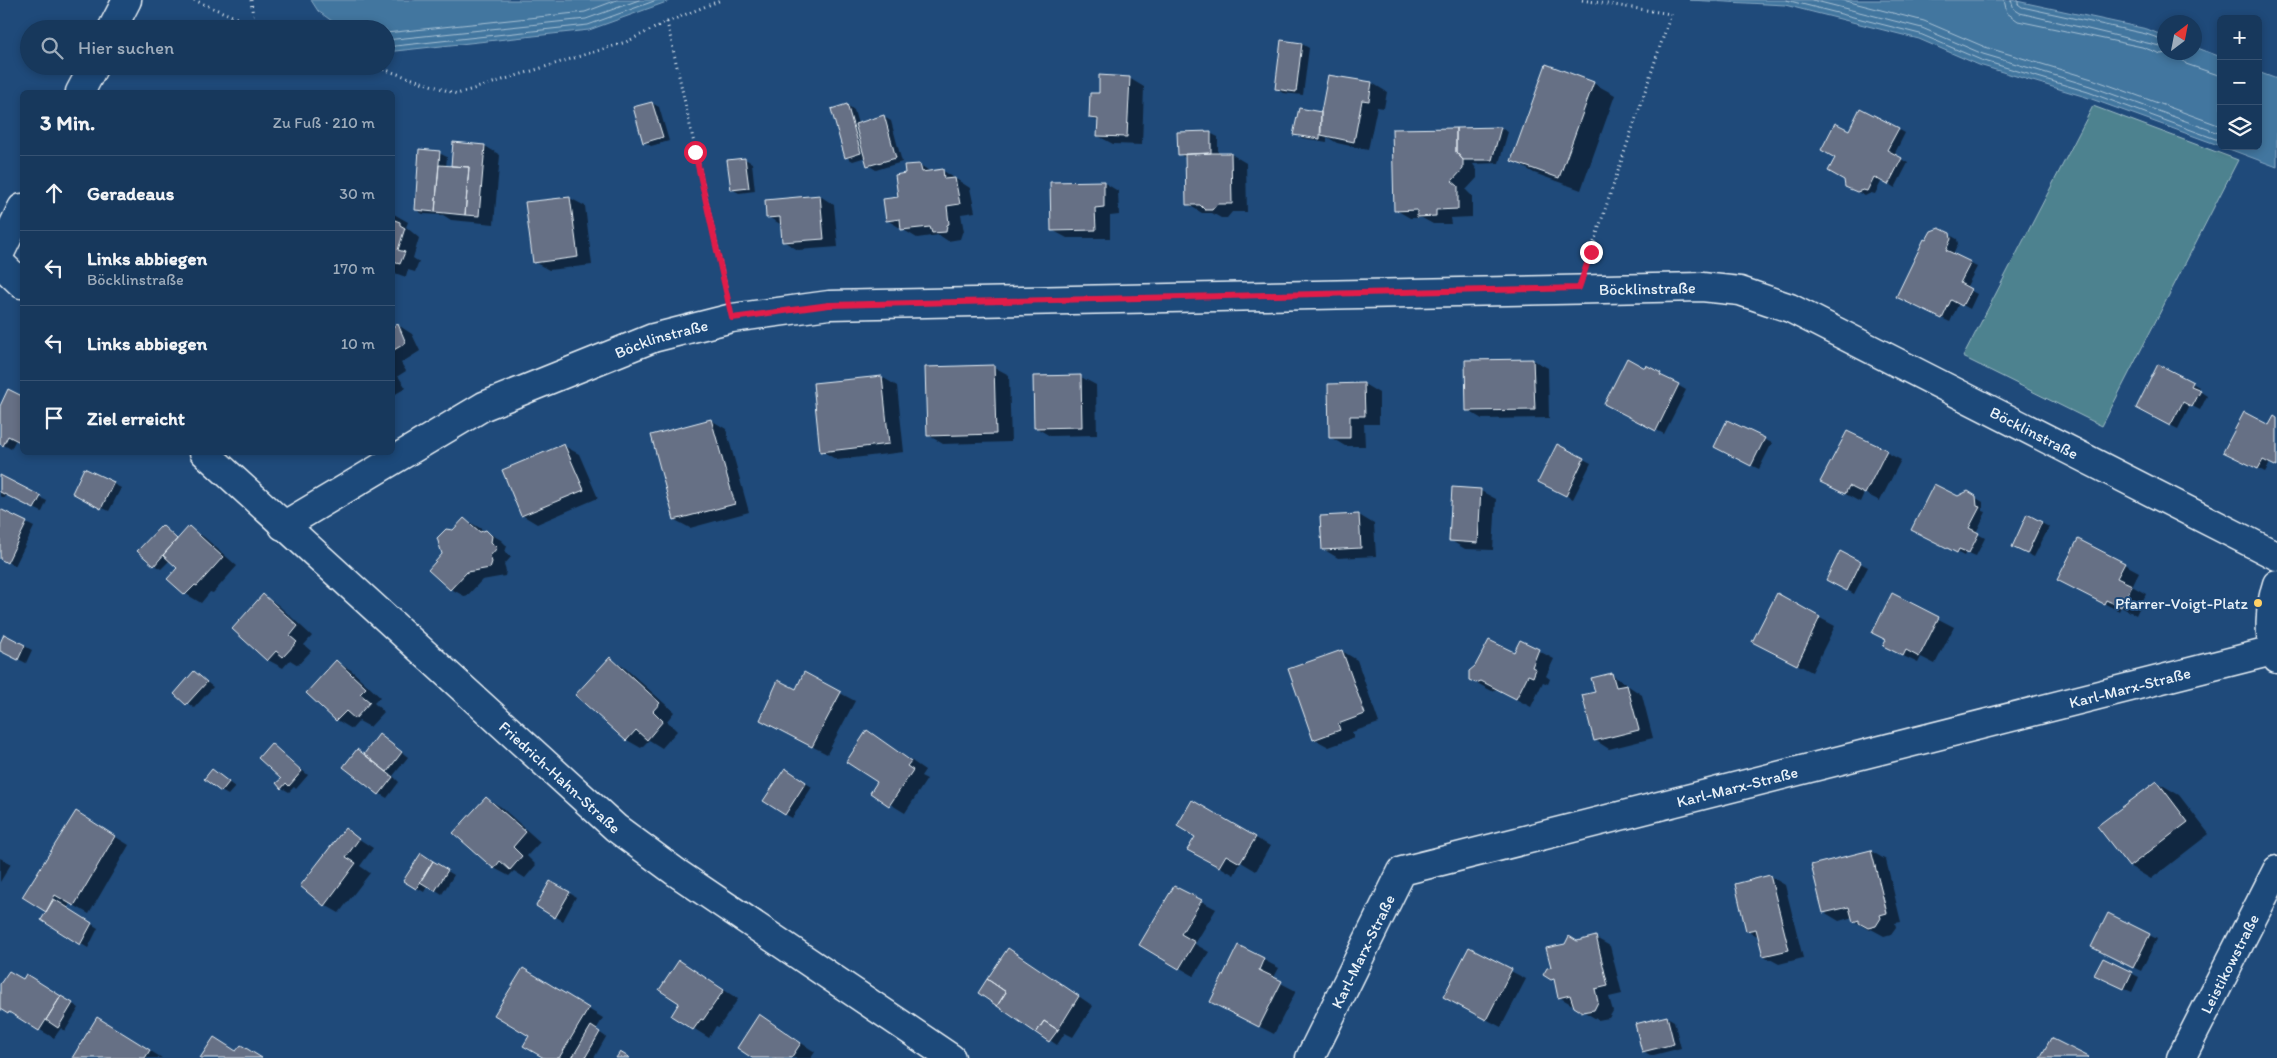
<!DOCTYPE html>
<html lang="de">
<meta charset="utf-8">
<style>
:root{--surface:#17385c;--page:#203f62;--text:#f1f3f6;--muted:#9eacbb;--line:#365272}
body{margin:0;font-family:Itim,sans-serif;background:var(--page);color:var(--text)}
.controls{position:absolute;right:15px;top:15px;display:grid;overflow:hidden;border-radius:8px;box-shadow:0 2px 8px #0003}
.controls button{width:45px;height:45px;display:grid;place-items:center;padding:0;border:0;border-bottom:1px solid var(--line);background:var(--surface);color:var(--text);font:25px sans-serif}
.compass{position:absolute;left:2157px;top:15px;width:45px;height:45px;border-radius:50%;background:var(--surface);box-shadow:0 2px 8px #0003;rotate:32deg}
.stop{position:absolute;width:15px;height:15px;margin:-11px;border:4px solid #e11d48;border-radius:50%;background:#fff}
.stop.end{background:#e11d48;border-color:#fff;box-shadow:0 1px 5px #0008}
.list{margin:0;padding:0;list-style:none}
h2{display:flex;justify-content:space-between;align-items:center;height:65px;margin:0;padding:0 20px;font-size:21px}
h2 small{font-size:16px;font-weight:400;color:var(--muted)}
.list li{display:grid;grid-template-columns:32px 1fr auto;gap:15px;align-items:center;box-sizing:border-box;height:75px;padding:0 20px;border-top:1px solid var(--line)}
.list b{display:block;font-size:19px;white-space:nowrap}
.list p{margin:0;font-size:16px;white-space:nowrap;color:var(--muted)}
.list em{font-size:16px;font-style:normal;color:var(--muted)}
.icon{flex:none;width:28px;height:28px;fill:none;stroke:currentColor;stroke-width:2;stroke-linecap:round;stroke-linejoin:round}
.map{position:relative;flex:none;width:2277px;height:1058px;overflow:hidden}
.search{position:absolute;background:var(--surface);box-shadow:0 2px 8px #0003;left:20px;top:20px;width:375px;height:55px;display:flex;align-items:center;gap:12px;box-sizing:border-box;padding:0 18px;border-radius:28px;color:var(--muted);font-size:19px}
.panel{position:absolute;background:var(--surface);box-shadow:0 2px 8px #0003;left:20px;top:90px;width:375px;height:365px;border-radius:8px}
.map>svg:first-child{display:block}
.green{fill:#4e828f;stroke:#9bbac4}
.water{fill:#42769f;stroke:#84a7c3}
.shadow{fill:#0007}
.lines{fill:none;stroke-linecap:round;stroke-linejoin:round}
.shore{stroke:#a6c0d4;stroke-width:1}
.building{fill:#667085;stroke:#e8f1f8}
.minor-casing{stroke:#e8f1f8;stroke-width:31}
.path{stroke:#e8f1f8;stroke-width:3;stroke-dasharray:1 4;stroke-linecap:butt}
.minor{stroke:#1f4a7a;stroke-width:28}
.route{stroke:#e11d48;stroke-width:6}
.poi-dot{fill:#ffd166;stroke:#1f4a7a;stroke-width:2}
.labels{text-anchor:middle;stroke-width:4;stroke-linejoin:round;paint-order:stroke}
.street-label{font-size:16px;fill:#e8f1f8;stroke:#1f4a7a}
.poi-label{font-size:16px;fill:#e8f1f8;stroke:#1f4a7a;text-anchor:end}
</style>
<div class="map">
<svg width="2277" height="1058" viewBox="0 0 2277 1058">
<rect width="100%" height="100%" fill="#1f4a7a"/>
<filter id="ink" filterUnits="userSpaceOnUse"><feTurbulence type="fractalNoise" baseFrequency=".02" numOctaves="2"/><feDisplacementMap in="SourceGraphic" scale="10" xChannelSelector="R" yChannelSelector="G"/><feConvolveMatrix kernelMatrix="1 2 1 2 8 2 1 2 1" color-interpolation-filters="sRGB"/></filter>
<g filter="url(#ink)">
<path class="green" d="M2093,106L2238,160L2102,426L1963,357Z"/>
<path class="water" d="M311,0H672L589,30L386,52V29H343L318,11Z
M1689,0H2012L2147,29L2164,36V52H2194L2195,47L2221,57V146L2086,97L1979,65L1919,39L1785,5Z
M2258,72L2277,79V167L2221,146H2258Z"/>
<path class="shadow" d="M1302,44L1309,48L1303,95L1283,93L1276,89Z
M1329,76L1372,83L1387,92L1384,108L1377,107L1368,150L1337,143L1327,137V142L1302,138L1295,134L1300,109L1322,114Z
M1129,78L1144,87L1142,145L1113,144L1098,136L1099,122L1091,118L1100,94Z
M1593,83L1615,95L1581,190L1534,173L1512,160Z
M652,103L659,107L669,141L651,146L644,142Z
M847,105L854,110L858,124L884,117L891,121L902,162L876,170L868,165L866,157L853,161L846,157Z
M1501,128L1508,132L1499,163L1473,164L1477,170V178L1466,190L1472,196V217L1450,218L1451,224H1433L1422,218H1410L1396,210Z
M1898,129L1905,133L1894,155L1908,163L1895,188L1882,180L1875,194L1871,193L1865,196L1854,190Z
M1210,133L1218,137V155L1231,154L1246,163L1247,212H1232L1227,218H1221L1212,213H1202L1187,204V159L1179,154Z
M454,143L485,146L500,155L494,224L451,220L443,215L423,214L416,210L439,153L447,157L446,167H452Z
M745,159L752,163L755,191L739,193L732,189Z
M920,165L931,172L942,170L970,188L975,212L961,214L964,232L962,233L960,239L948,241L939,235L917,238L887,220L899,198L907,174Z
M1103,182L1118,191L1119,215L1110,216V238H1067L1052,230Z
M820,196L834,205L838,247L798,250L783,241L782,225L768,217Z
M570,198L585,206L592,265L549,270L534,262Z
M392,213L408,222L406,227L419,238L413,258L419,262L415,272L408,270L406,277L392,272Z
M1939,229L1957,239L1958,244L1953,255L1977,267L1966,288L1977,294L1970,309L1959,303L1950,322L1904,300L1927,242Z
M398,325L412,334L420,351L401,363L406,371L398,376L406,388L392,396V328Z
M1533,360L1548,368L1549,418L1482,419L1467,410L1466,361Z
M994,367L1009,375L1011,442L943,444L928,435Z
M1647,367L1686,390L1664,434L1612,407Z
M882,377L897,386L904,452L837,460L822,451L815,384Z
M1081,377L1096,385L1097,435L1050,436L1035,427Z
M2192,383L2199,387L2198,390L2207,396L2200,410L2190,405L2178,429L2144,412Z
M1364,384L1379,393V424H1364L1365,446H1345L1330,437Z
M9,390L22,397V442L16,439L11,449L0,443V409Z
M2277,419V466L2270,463L2265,472L2232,455Z
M711,420L726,429L749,512L690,528L675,520Z
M1728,422L1772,443L1759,469L1722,451Z
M1847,432L1901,460L1880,501L1864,493L1860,502L1822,481Z
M564,446L579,454L598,498L537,524L522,515Z
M1558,446L1591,463L1573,499L1547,486Z
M85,469L121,488L109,511L80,497Z
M0,477L47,501L42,512L6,495L5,498L0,496Z
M1481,491L1496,499L1493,550L1465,549L1450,540Z
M1968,493L1983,502V511L1986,512L1976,533L1985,538L1976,556L1966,552L1964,556L1919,533L1958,498Z
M0,510L34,527L15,566L0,558Z
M1359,515L1374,524L1376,556L1338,558L1323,549Z
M2028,516L2049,527L2034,557L2020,550Z
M464,519L501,540L507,546L505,552L511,557L504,565L506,571L505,576L482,580L466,597L451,589L444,555L453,532Z
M162,526L179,540L189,528L204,537L237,566L213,593L210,592L201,603L186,594L178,568L170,560L161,569L154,564Z
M1840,553L1868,567L1854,594L1827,579Z
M2124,564L2139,572L2132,586L2146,594L2136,615L2121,607L2119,611L2074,588Z
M1777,595L1835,626L1812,672L1754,642Z
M1892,595L1954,627L1935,664L1921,657L1918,663L1899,654L1887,640Z
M264,596L278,605L312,636L304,645L311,651L298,665L290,660L283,668L268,660Z
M5,636L32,650L26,663L0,650Z
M1520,641L1554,659L1546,676L1550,679L1548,684L1543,682L1531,707L1497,689L1492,691L1486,688L1470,679L1514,654Z
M1342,651L1357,660L1379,723L1352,732L1354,738L1329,747L1314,739Z
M610,659L625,668L674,712L667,721L677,731L662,748L649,740L641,748L627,740Z
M336,662L351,670L380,697L374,703L384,712L370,727L359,721L352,729L337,720L308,693Z
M195,673L213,687L194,708L176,694Z
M1612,675L1642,695L1653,738L1609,749L1595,740L1596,693Z
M797,690L840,693L855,701L827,754L776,728Z
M868,731L925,770L921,776L927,779L905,813L872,793L879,782Z
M380,736L408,757L393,776L399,782L387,798L380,794L358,751L365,755Z
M271,745L308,775L296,789L294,787L289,792L282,788V779Z
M212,770L235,787L228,795L221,791Z
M792,774L812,787L792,818L785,814Z
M2157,782L2179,795L2209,834L2151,879L2129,866Z
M486,798L501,807L540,842L527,856L536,865L525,878L514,871L509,876L494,868Z
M1192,802L1270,846L1256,871L1241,862L1234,875L1189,849L1197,836Z
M91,822L129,845L89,914L70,903L67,909L98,928L88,948L43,920L48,912L24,896Z
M345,830L373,848L360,866L370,873L339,913L325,905Z
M1871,851L1886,860L1901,922L1895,923L1896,927L1891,934L1884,936L1871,929L1869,930L1854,921L1853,917L1839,921L1824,912Z
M421,855L454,875L442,894L428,885L424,892L405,881Z
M0,858L11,864L0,882Z
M1770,876L1785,885L1803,958L1779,964L1764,956L1759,937L1747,930Z
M551,882L576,897L563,921L537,906Z
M1201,901L1216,909L1195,944L1209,952L1194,976L1140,945Z
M2109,915L2157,939L2141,971L2100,951Z
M1596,938L1610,946L1622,994L1609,997L1613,1011L1609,1018L1598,1020L1559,997L1556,981L1545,975L1578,942Z
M1239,947L1279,968L1273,979L1296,991L1274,1034L1211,1002Z
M1469,949L1526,979L1501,1027L1459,1005Z
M1023,958L1093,1006L1073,1037L1065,1033L1057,1045L997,1005Z
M2103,959L2139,977L2132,992L2103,979Z
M679,961L738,999L719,1027L716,1026L709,1038L672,1015L680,1003Z
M538,978L603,1018L596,1030L606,1037L594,1058H546L530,1036Z
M24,981L41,984L79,1008L65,1031L61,1028L54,1038L0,1007V987Z
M760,1016L815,1052L811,1058H754Z
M1667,1017L1674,1021L1681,1048L1650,1056L1643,1052Z
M112,1027L162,1058H73Z"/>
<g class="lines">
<path class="shore" d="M1786,0L1920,34L1981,60L2088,92L2221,141
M1812,0L1922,28L1983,54L2090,86L2221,134
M1842,0L1924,21L1985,47L2092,79L2221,126
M2004,0L2007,13L2018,21L2142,47L2161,54L2171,52
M2011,0L2014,9L2020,13L2164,47
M2018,0V4L2022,7L2146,34L2164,40
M386,33L585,12L617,0
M386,40L586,19L639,0
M386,47L588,25L657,0
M2177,52L2186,64L2221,76"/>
</g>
<path class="building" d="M1281,40L1302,43L1296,92L1275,89Z
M1546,64L1594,82L1559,178L1511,161Z
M1099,75L1130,77L1127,137L1097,136L1098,119L1089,118L1090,93H1099Z
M1328,75L1372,82L1369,101L1362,100L1354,142L1321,135V112Z
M652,102L663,137L643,143L633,107Z
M847,104L861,153L845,158L831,109Z
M1299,108L1321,112L1320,139L1293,135Z
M1860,108L1899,128L1887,150L1902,158L1888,185L1874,177L1867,191L1863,190L1857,192L1845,187L1844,180L1828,171L1835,158L1821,150L1835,123L1849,130Z
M884,115L896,158L867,166L855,124Z
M1501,127L1492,160H1463L1456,152V128Z
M1456,128V152L1463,160V169L1452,181L1458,186V209L1436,210V216L1417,217V210L1394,211L1392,129Z
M1211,131V153L1178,155L1177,132Z
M453,142L485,145L479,216L465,215L469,167L451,166Z
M419,149L440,151L435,212L415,210Z
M1211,153H1231L1232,204H1217L1212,210H1205L1200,205H1186L1185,154Z
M745,158L749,188L731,190L727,160Z
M920,164L922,172L943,169L944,179L955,178L960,204L947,206L949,224L947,225L946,232L932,233L930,227L901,230L900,219L886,221L883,199L898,197L895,175L905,173L904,165Z
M439,165L469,167L465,215L435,212Z
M1104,181V207L1095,208L1096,230L1051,231L1050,182Z
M820,195L824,239L782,242L780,217L766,218L765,200Z
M570,197L578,257L533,263L525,202Z
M392,219L400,222V225L405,228L398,250L405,252L400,264L393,262L392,264Z
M1939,228L1950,233L1951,239L1946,250L1971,262L1960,283L1971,289L1962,306L1951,300L1942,319L1896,297L1924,239L1926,240L1931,231Z
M398,324L406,343L392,351V327Z
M1627,358L1645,368L1646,365L1661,373L1660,375L1679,384L1656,431L1604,404Z
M1533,359L1535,410L1466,411L1465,360Z
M2158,364L2193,382L2191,386L2201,390L2192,407L2183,402L2170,426L2136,408Z
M994,365L996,434L927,436L925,367Z
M1081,375L1082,427L1034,428L1033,376Z
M882,376L889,444L820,452L813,383Z
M1364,383L1365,416H1350V438H1329L1328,384Z
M8,389L22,396V443L8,436L3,446L0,444V406Z
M2244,412L2269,425L2274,416L2277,418V467L2263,460L2258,469L2223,452Z
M711,419L735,504L674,520L651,435Z
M1727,420L1765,438L1751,466L1714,447Z
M1847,431L1887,450L1865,494L1849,486L1845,494L1820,482Z
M564,444L584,490L521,516L502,470Z
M1557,444L1584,458L1566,496L1538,482Z
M84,468L114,482L101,509L72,493Z
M0,475L41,496L34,509L0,492Z
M1934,484L1958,496L1968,491L1976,496L1977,506L1980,507L1969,528L1979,533L1969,553L1959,549L1957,553L1911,530Z
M1452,487L1481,489L1478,543L1449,541Z
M0,509L27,522L7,563L0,559Z
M1359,514L1361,548L1322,550L1320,516Z
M2027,514L2042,522L2027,554L2012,547Z
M464,518L480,532L486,530L492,536L491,542L497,548L490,556L492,562L490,568L467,572L450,590L428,570L442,554L437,538L446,529L453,530Z
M162,525L177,539L154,566L137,551Z
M189,526L223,557L197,586L195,585L185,595L167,579L177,568L163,555Z
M2078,539L2125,563L2117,578L2132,585L2121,607L2106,600L2104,604L2057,580Z
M1840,551L1861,562L1847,591L1826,580Z
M1777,593L1820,617L1797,665L1752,642Z
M1892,593L1939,617L1919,657L1906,650L1903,656L1883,646L1886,640L1872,633Z
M263,594L298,626L290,636L297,642L283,657L276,651L267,661L232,629Z
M4,634L25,645L18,660L0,651V643Z
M1489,640L1514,652L1520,640L1539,649L1532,667L1536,669L1533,677L1528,675L1516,699L1481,681L1476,683L1469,680V671L1475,666Z
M1342,650L1365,714L1338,724L1340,730L1313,740L1288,669Z
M610,657L660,703L653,711L663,721L647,740L636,730L626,741L575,695Z
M336,660L366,688L360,694L370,702L355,719L346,711L336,721L306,693Z
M194,671L207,682L186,705L174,694Z
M804,672L841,692L812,747L760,720L778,680L796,689Z
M1612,673L1616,687L1627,685L1639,730L1594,741L1582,695L1595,692L1591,678Z
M867,730L911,761L907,766L913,770L889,806L870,793L877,782L846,762Z
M379,734L402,752L387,772L364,754Z
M271,743L302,771L289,786L286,783L281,789L276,783L281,779L258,758Z
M357,749L393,777L379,795L343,767Z
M785,768L806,782L785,815L763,801Z
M212,769L229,782L221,792L204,779Z
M2157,781L2188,822L2129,867L2097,826Z
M486,797L526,832L513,847L522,856L510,870L500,861L494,869L453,833Z
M1192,800L1256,837L1240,863L1226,855L1219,867L1187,850L1195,837L1177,826Z
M76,811L115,836L74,906L55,895L46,912L22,897Z
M345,828L359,839L346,857L356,863L324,906L300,886Z
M1871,850L1887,913L1880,915L1881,918L1876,926L1868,928L1859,923V920L1853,922L1849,907L1823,913L1811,865Z
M421,853L433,861L416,889L403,881Z
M433,861L448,870L435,891L420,882Z
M1770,875L1789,950L1763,956L1756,929L1746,931L1735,884Z
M550,881L570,892L555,918L536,906Z
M1174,886L1202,900L1181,934L1195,942L1179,969L1139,945Z
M54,899L92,923L80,945L41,920Z
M2108,913L2150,934L2133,968L2091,947Z
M1569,936L1577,941L1596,936L1608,986L1595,989L1598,1002L1594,1010L1582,1012L1574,1007L1570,995L1558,998L1554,979L1551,980L1543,975L1547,968L1551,967L1546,948L1565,944Z
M1238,945L1264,958L1259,970L1282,981L1259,1027L1210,1002Z
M1469,947L1512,969L1486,1020L1443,997Z
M1008,948L1079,996L1058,1030L1044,1021L1036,1033L997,1006L1006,992L987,979Z
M2103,958L2132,972L2124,989L2094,975Z
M679,960L724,990L703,1020L701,1019L693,1030L671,1016L679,1003L659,990Z
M523,968L589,1008L559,1058H544L523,1046L529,1036L494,1015Z
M9,971L23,979L26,974L61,996L39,1031L9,1012L8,1014L0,1009V984Z
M987,979L1006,992L997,1006L978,993Z
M61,996L73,1003L58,1028L46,1020Z
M759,1014L801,1043L791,1058H752L737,1048Z
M1667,1016L1674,1044L1642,1052L1635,1024Z
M97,1017L150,1050L145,1058H72Z
M1044,1021L1058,1030L1049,1042L1036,1033Z
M591,1026L600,1032L585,1058H572Z
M214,1037L236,1051L241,1045L262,1058H200Z
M2051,1038L2089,1057L2088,1058H2040Z
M620,1052L630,1058H616Z"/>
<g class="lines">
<g class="minor-casing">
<g id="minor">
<path d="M112,29L127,0"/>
<path d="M80,92L94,66"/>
<path d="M0,253L22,208"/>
<path d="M0,263L22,284"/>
<path id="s1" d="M204,452L616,828L677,873L951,1058"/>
<path id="s2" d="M283,526L484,406L653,338L732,318L829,305L1702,287L1740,291L1790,308L2277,556"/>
<path d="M2277,584C2270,605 2267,638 2277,659"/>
<path id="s3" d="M1310,1058L1402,871L2273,651"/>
<path id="s4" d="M2181,1058L2277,870"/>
</g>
</g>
<path class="path" d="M194,0L263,29
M251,0L254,26
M1582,0L1671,14L1589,257
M667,22L726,287
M374,66L457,94L626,42L667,22L721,0"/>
<use href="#minor" class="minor"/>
</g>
</g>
<g class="lines" filter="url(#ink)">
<path class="route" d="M695,152L732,318L829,305L1579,288L1591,252"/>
</g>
<circle class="poi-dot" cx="2258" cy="603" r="5"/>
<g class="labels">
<g class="street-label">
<text dy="6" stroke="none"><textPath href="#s2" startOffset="1414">Böcklinstraße</textPath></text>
<text dy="6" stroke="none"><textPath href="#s2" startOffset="424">Böcklinstraße</textPath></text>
<text dy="6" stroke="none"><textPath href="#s2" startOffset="1834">Böcklinstraße</textPath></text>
<text dy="6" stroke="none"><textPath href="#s3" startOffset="959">Karl-Marx-Straße</textPath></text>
<text dy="6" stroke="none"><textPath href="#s1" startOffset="482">Friedrich-Hahn-Straße</textPath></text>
<text dy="6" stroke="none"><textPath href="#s3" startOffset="554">Karl-Marx-Straße</textPath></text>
<text dy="6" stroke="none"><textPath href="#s3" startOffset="119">Karl-Marx-Straße</textPath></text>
<text dy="6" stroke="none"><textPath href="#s4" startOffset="106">Leistikowstraße</textPath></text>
</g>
<g class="poi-label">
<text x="2248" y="609">Pfarrer-Voigt-Platz</text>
</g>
</g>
</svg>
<div class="controls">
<button>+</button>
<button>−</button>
<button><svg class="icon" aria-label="layers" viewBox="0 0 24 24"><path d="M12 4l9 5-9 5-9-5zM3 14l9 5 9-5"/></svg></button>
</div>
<svg class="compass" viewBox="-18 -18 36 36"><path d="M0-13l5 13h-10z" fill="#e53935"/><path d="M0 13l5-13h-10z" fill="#9eacbb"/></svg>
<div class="stop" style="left:695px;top:152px"></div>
<div class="stop end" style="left:1591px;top:252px"></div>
<div class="search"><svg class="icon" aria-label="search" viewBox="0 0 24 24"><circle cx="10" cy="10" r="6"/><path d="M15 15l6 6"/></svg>Hier suchen</div>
<section class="panel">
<h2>3 Min.<small>Zu Fuß · 210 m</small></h2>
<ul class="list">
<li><svg class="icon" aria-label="ahead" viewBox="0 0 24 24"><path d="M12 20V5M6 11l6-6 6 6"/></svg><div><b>Geradeaus</b></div><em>30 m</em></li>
<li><svg class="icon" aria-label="left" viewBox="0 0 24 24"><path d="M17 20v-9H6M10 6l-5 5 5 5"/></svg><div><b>Links abbiegen</b><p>Böcklinstraße</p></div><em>170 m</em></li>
<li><svg class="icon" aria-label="left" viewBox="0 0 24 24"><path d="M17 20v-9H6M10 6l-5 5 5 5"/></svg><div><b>Links abbiegen</b></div><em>10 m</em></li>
<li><svg class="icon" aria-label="arrive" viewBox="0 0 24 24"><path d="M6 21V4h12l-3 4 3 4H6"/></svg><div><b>Ziel erreicht</b></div></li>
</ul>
</section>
</div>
